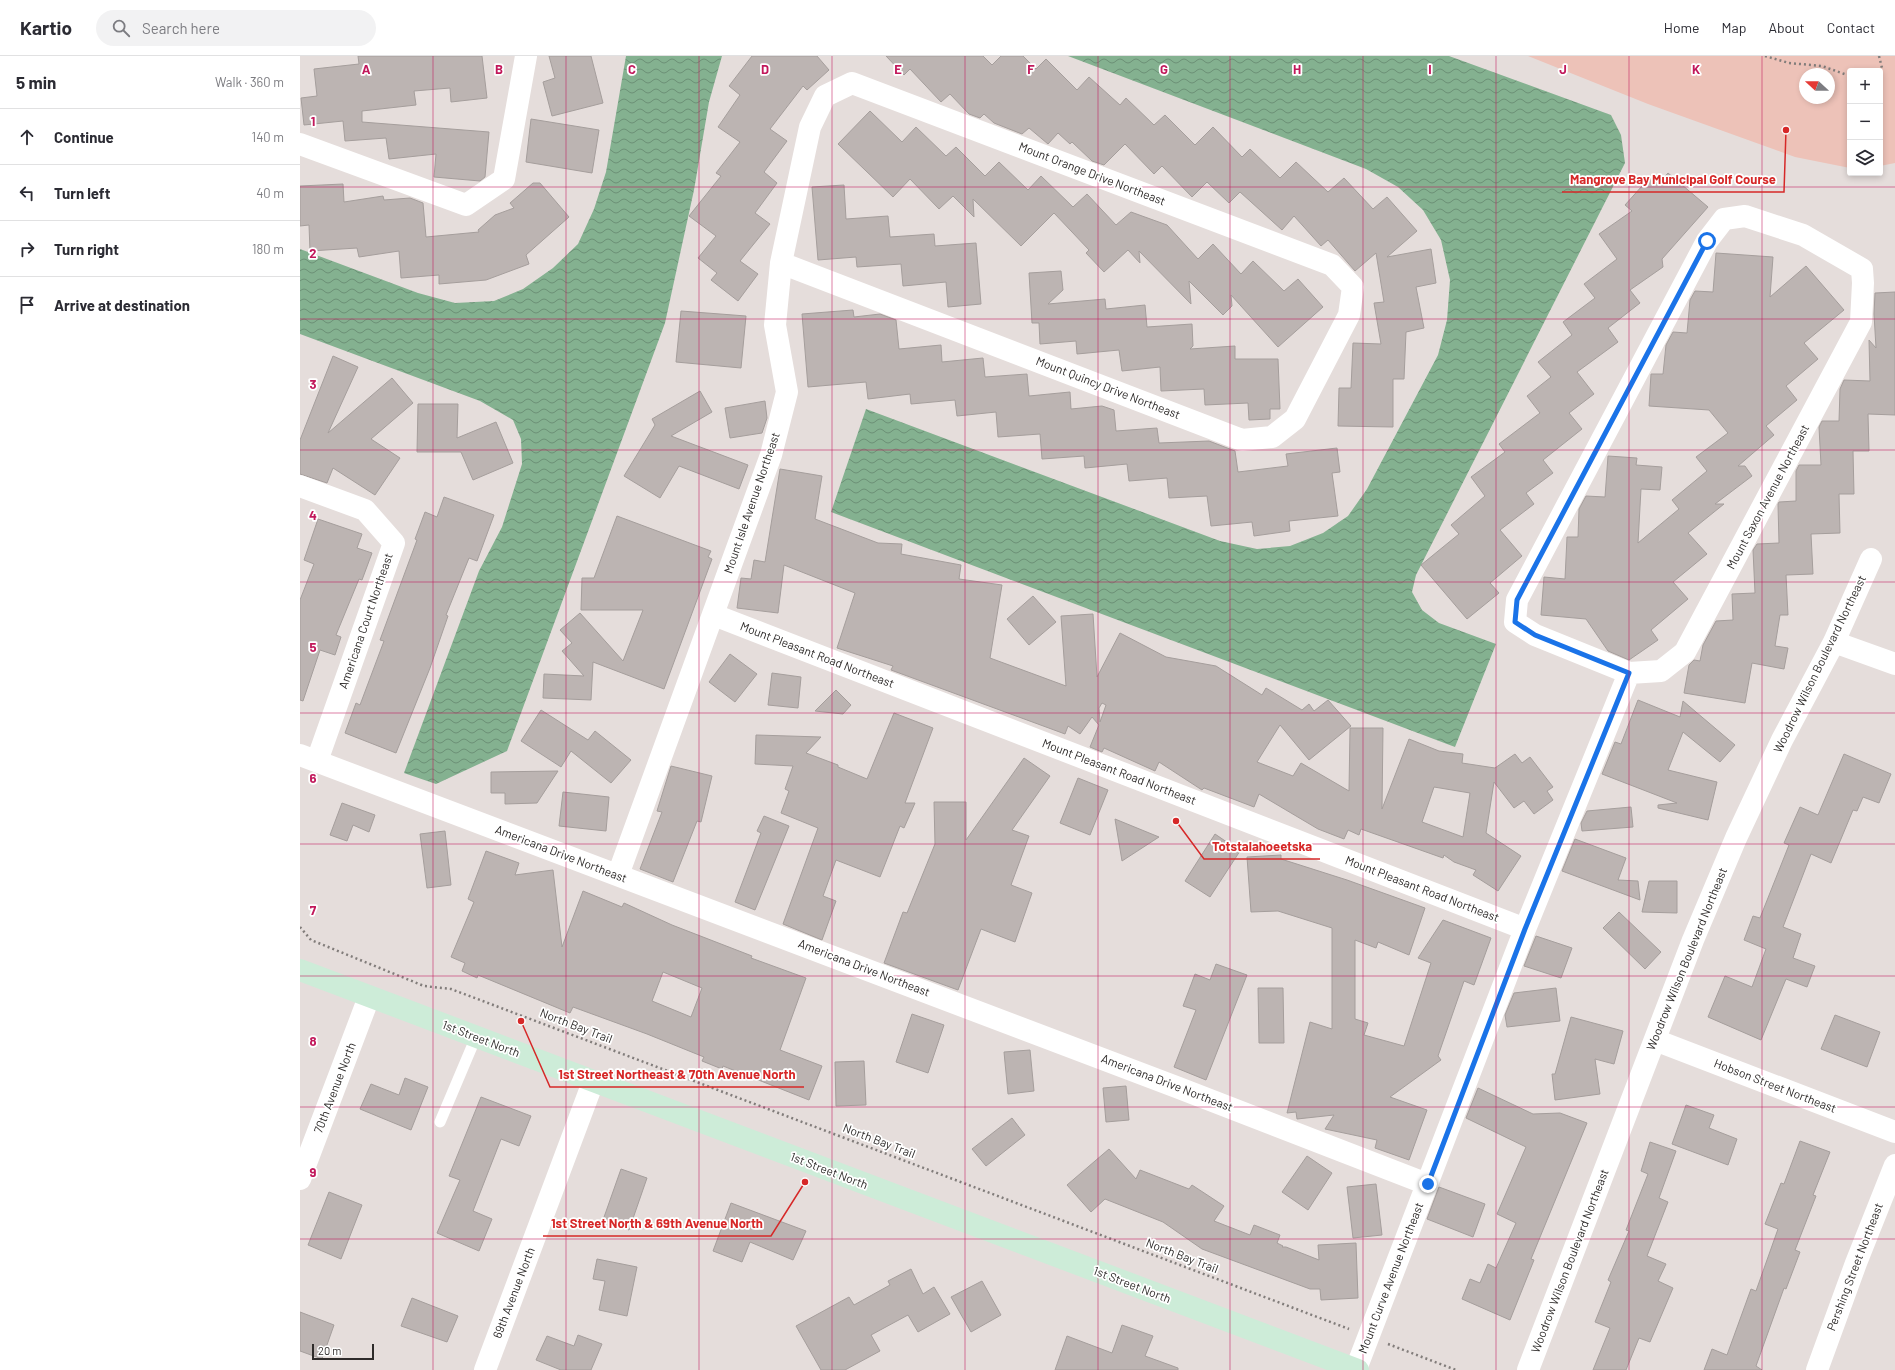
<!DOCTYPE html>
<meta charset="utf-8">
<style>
:root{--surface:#fff;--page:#f2f2f3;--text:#2b2b33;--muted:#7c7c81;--line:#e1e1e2}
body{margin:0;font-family:Barlow,sans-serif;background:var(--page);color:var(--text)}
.controls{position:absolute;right:12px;top:12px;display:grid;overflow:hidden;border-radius:4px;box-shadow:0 2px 6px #0003}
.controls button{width:36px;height:36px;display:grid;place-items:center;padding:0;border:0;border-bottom:1px solid var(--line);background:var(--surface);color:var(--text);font:20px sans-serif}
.compass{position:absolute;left:1499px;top:12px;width:36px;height:36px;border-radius:50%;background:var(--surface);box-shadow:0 2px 6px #0003;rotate:291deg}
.scale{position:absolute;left:12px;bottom:10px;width:62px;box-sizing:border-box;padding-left:4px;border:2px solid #2e2b2a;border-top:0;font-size:11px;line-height:14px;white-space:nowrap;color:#2e2b2a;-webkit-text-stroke:3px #fff;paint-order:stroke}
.stop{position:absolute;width:12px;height:12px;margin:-9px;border:3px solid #1a73e8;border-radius:50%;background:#fff}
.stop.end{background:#1a73e8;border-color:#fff;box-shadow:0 1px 4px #0008}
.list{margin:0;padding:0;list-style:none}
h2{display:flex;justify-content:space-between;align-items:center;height:52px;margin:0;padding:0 16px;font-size:17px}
h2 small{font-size:13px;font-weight:400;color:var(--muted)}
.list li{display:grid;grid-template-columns:26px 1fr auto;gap:12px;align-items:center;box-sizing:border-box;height:56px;padding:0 16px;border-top:1px solid var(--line)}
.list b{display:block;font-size:15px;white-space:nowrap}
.list em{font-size:13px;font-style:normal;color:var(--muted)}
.icon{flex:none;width:22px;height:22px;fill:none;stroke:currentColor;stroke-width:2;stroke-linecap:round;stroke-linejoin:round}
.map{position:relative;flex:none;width:1595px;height:1314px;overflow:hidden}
header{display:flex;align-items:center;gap:24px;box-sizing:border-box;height:56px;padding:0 20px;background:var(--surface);border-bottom:1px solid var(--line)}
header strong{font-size:19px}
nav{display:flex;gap:22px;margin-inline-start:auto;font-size:14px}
.search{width:280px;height:36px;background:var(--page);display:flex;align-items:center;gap:10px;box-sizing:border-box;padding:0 14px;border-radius:22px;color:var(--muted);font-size:15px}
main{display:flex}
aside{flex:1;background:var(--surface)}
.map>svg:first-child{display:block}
.grass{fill:#edc2b8;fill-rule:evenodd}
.water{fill:url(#water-waves)}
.building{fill:#bcb4b2;stroke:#a59e9c;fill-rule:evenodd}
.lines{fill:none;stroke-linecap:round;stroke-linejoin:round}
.path{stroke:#827d7b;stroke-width:2.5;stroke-dasharray:2 3;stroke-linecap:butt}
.lane{stroke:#fff;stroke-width:11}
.street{stroke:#fff;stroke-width:22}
.secondary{stroke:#cdecd8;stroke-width:22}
.route{stroke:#1a73e8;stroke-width:5}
.grid{fill:none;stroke:#c2185b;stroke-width:1;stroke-opacity:0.55}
.labels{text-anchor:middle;stroke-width:3.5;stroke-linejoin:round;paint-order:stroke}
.street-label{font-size:12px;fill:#2e2b2a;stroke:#fff}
.grid-label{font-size:13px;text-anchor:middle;font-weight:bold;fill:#c2185b;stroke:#fff;stroke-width:3.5;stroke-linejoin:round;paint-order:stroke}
.leader{fill:none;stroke:#d62828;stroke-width:1.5}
.callout-dot{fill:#d62828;stroke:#fff;stroke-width:1.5}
.callout-label{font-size:13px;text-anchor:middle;font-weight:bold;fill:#d62828;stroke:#fff;stroke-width:3.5;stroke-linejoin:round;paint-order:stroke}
</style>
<header>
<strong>Kartio</strong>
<div class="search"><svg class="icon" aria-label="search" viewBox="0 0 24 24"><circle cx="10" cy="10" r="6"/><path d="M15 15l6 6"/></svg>Search here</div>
<nav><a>Home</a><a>Map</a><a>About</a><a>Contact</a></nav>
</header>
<main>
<aside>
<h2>5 min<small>Walk · 360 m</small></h2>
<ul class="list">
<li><svg class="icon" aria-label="ahead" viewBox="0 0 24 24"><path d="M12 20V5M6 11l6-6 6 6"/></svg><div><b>Continue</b></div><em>140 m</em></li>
<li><svg class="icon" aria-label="left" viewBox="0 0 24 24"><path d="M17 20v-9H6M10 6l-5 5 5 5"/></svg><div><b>Turn left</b></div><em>40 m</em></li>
<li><svg class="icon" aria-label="right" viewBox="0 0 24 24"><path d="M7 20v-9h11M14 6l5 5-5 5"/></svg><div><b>Turn right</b></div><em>180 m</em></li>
<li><svg class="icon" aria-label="arrive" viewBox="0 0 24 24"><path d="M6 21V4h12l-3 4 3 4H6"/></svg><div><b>Arrive at destination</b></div></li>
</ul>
</aside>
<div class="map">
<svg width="1595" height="1314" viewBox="0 0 1595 1314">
<defs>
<pattern id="water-waves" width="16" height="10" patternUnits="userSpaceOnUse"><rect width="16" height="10" fill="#84b190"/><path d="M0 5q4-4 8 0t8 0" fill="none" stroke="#6c9076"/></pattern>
</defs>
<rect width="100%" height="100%" fill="#e5dddb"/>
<path class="grass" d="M1228,0H1595V107L1580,110V15H1550V112L1495,101L1348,48ZM1505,18H1529V42H1505Z"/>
<path class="water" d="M326,0H422L409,46L394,134L365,267L207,695L136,728L104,717L179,515L202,471L222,408L221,383L213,364L180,345L0,278V193L118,237L155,247L194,245L223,233L253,212L278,188L294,153L306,116Z
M768,0H1149L1311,59L1321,79L1325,107L1116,519L1112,536L1122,554L1139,567L1196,588L1155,691L531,456L566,353L920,485L957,493L990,490L1023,477L1048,460L1067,433L1138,299L1147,264L1150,224L1141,184L1123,154L1098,131L1066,113Z"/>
<path class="building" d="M58,0H182L187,42L151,46L150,32L114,35L116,49L62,55V66L189,76L185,121L180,125L134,121L136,98L89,103L86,82L45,85L43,65L4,69L1,42L17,40L14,13L59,8Z
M249,0H291L303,47L252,60L243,26L255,22Z
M452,0H517L529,14L507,34L503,30L470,73L487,85L464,116L477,127L455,157L470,168L440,205L458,218L438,245L411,224L417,217L398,202L416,180L389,160L421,120L416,117L440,86L418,71L440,39L429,30Z
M586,0H683L692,9L701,0H723L736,13L746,3L777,34L789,21L820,49L826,42L854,69L865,59L895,89L913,71L942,101L950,93L980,122L996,106L1028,136L1044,122L1073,153L1087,141L1117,175L1087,201L1131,193L1136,227L1116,231L1124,272L1106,276L1104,323H1093V371L1038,370L1039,332H1051L1053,287L1081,288L1074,247L1084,246L1076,197L1055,215L1028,184L1021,190L994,160L982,174L940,136L929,147L907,126L892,141L862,110L854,118L825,88L804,109L792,105L772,86L770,88L758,77L748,88L729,72L722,78L694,67L684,58L680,62L669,58L650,38L641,46L610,13L604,19Z
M570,55L602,86L616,71L646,100L656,91L685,120L699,106L728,134L741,120L773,151L787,138L816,169L831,156L867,169L898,203L913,188L941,218L953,205L984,235L998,223L1023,251L978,291L931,239L932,250L923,259L889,225L891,248L839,195L840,207L828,194L804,216L786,197L789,194L754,157L721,190L673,143L674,161L653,140L639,153L610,123L593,141L538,88Z
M231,63L299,74L292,117L226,106Z
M1368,117L1408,151L1362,203L1363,211L1330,234L1340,247L1308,272L1318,286L1277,316L1294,338L1269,357L1282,373L1243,404L1253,417L1226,437L1234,448L1200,474L1222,500L1190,527L1199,537L1167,563L1121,509L1159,478L1151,469L1185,440L1171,421L1205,396L1199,388L1240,357L1227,340L1251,321L1238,306L1272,279L1263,266L1295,242L1284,228L1317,203L1299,178L1332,155L1325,149L1351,120L1359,127Z
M233,127H240L269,161L226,199L229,208L186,224L139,228V219L101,222L99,195L59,201L57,192L10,195L9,169L0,170V130L43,128L44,146L83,140L84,144L110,142L123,147L126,181L179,176L178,174L195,159L214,152L210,147Z
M544,129L546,163L588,160L590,181L634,178L635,190L676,187L681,248L648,251L646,226L603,230L601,208L557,211L556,201L518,204L512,131Z
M1416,197L1473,201L1470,241L1506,210L1544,254L1504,287L1518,303L1486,330L1497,344L1466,370L1474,379L1438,410H1445L1452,420L1415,448H1424L1388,477L1407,498L1373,526L1388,543L1351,574L1358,584L1329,604L1308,595L1286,563L1241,559L1244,521L1265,523L1267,481H1278L1279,453L1286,440L1305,441L1308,400L1337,402L1336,409L1362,411L1360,434L1341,433L1338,487L1379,453L1372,444L1407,415L1396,401L1428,377L1409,354L1349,350L1351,318H1363L1366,289L1373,276L1387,277L1390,244L1395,235L1413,236Z
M761,215L763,234L748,248L805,243L806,253L845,249L847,271L892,268L893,290L890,293L935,290V303H978L980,353H970V363L949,364L948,347L905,349L904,333L861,335L860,311L822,315L819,294L777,298L776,285L740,288L739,267H732L729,217Z
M1595,236V359L1568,358L1569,395H1553L1554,438H1539L1540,477L1511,478L1513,518L1486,519L1488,559H1480L1475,590L1488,592L1484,613L1452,607L1445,647L1384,637L1389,609L1394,604L1400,605L1403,589L1416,565L1433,564L1432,538L1455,537L1453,494L1457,488L1479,487L1478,448L1479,446L1496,445V415L1499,409H1521L1519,371L1522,365H1539L1540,333L1544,324L1570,325L1569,284L1576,292L1574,258L1575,237Z
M553,254L554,261L580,258L596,264L599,293L641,289L642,306L683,302L685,321L727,318L729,340L770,336L771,353L802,350L814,354L816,375L857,372L859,387L909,385L935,395L938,416L988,410L986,398L1037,392L1040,416L1032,417L1038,460L989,465L990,475L954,480L952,466L911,470L907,440L869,442L867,422L829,425L827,408L785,412L784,400L742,403L740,378L698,381L696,356L657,360L655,344L611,348L610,338L568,343L566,326L508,331L502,258Z
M381,255L446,260L441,312L376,306Z
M33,300L58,311L28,377L92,322L113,347L71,383L100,402L75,439L33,412L27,427L0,418V384Z
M400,335L412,356L371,380L448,409L439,433L379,410L360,442L324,420L355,369L352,363Z
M465,345L467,362L462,377L430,382L425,352Z
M118,348H158L157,382L196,366L213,407L173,424L161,396H117Z
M480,413L522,420L515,463L578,487L602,488L601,498L661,509L659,523L702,529L690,602L766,630L761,560L793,558L797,621L820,577L866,601L916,610L962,639L966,632L1002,654L1009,648L1014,655L1028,644L1051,670L1009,704L980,669L957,706L993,720L1001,707L1049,735L1050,672H1083L1082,753L1109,683L1139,695L1163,698L1162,707L1195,712L1215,698L1222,707L1230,701L1253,731L1247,735L1253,744L1234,758L1224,745L1214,752L1194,726L1186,777L1221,800L1198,835L1173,819L1176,814L1154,806L1144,799L1143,802L1061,773L1059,779L1048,774L1044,783L1018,773L959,738L954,751L904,732L902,734L859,706L855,715L804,692L802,696L790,691L799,669L792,661L780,678L768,670L765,678L591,614L593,610L537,592L555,537L484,509L478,557L437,552L441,522L451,523L454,504L465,506ZM802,647L806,649L800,666L799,652ZM1134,731L1170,737L1163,781L1122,766Z
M144,441L194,459L177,505L169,502L146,559L148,560L130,612L96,697L45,677L56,647L60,649L84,585L80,584L117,484L115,483L125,456L137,461Z
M317,460L411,495L408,501L412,503L364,633L293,606L291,644L243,642L244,618L284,620L262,595L272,587L260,574L280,557L323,605L343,554H281L282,522H294Z
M18,463L62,478L57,492L72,497L62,524L59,523L36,579L41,581L35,599L20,594L3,645L0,644V544L14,508L4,504Z
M733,540L756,566L729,589L707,563Z
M430,598L457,618L435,646L409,626Z
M472,617L501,621L498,652L468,649Z
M536,634L551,649L543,658L515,655Z
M1338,644L1380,661L1383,645L1435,689L1420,706L1383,676L1368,714L1417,726L1408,764L1358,752V749L1377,747L1302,718L1315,686L1321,688Z
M241,654L288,684L295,675L331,704L311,727L271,695L261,711L221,685Z
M594,657L633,672L605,747H615L604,772L600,770L580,821L536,804L523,840L536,845L522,884L483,868L518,772L481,757L489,735L485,733L493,710L455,708L456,679L521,681L506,697L538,709V711L567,723Z
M1544,698L1591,718L1579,747L1563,741L1557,755L1553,754L1531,807L1511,798L1483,871L1501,878L1493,902L1515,910L1507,931L1486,923L1461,984L1408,961L1425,920L1452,931L1466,893L1444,884L1453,860L1460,862L1489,789L1484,787L1500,751L1518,759Z
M724,702L750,720L712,774L729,780L711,829L732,837L715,886L681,873L658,934L584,907L603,856L607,857L635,788L634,746H666V784Z
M371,710L412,720L401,766L397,765L373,826L340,813L362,756L357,755Z
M258,715L237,747L205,748V737H191V716Z
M778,722L808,734L790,779L760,767Z
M263,736L309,741L306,775L259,770Z
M42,747L75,759L69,776L53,769L47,785L30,779Z
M1331,751L1333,771L1282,775L1281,767L1287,755Z
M464,760L489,770L455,854L435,846L461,777L457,775Z
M815,763L859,781L822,805Z
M145,775L151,829L127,832L120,778Z
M915,778L940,795L910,841L885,825Z
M1275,783L1326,802L1318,824L1338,825L1340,844L1262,815Z
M186,795L219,807L215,819L253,814L262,891L283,835L322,851L324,847L372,869L452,900L451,902L506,922L480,994L522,1010L509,1044L423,1010L422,1013L402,1005L404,1001L347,978L273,951L270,957L178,919L177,922L162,915L165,907L151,901L174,846L168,843ZM363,916L402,932L391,961L352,945Z
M981,799V803L1047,824L1125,852L1109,899L1078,886L1076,892L1055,884V963L1068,967L1064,979L1104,990L1131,907L1118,902L1143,864L1191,882L1174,929L1164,925L1138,1000L1141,1004L1090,1041L1127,1054L1109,1104L1075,1092L1077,1084L1025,1073L1034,1059L997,1063L996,1056L987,1057L1010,966L1032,973V872L978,855L951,856L947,801Z
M1349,825H1377V857L1342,856Z
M1319,856L1361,896L1345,913L1303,872Z
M1236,880L1272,892L1261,922L1224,910Z
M916,908L947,919L906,1024L874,1011L896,954L883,950L895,918L910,924Z
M958,932H983L984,987H959Z
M1256,932L1260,965L1207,971L1205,959L1214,937Z
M612,958L644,969L628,1017L596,1006Z
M1535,959L1580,976L1567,1011L1521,993Z
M1271,961L1323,975L1314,1008L1295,1003L1300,1038L1255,1044L1252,1018H1255Z
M730,994L734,1035L708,1038L704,996Z
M564,1005L566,1049L536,1050L535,1006Z
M105,1022L128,1031L111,1074L60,1053L71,1028L99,1039Z
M826,1030L829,1064L806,1066L803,1032Z
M1178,1032L1233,1058L1260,1057L1287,1067L1231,1203L1234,1204L1210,1264L1162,1243L1170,1223L1180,1227L1188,1208L1196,1212L1216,1167L1197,1158L1226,1091L1166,1062Z
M181,1041L231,1060L219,1090L201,1083L173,1155L192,1163L179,1195L137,1177L160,1124L149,1120Z
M1386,1049L1414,1059L1409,1072L1437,1083L1428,1109L1372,1088Z
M712,1062L725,1079L686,1110L672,1093Z
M1500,1085L1530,1096L1513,1139L1516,1140L1495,1194L1500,1196L1486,1233L1484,1232L1456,1310L1462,1314H1404L1412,1293L1427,1299L1451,1233L1456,1235L1478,1173L1465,1168L1481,1127L1484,1128Z
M1350,1086L1376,1095L1359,1142L1368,1146L1347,1200L1366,1208L1358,1225L1373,1232L1350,1286L1339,1282L1326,1314H1293L1310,1272L1295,1266L1311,1226L1308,1224L1329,1175L1326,1174L1348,1118L1341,1115Z
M809,1093L836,1123L840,1114L889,1133L892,1129L924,1150L914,1165L950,1179L954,1169L980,1179L977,1187L983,1190L982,1191H986L1019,1204L1018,1189L1056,1187L1058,1242L1021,1244L1020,1233H1010L902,1193L863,1166L805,1143L791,1156L767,1129Z
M1007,1100L1032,1117L1008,1154L982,1136Z
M321,1113L347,1122L329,1174L303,1164Z
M1076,1128L1082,1179L1053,1182L1047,1131Z
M1139,1131L1185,1148L1173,1181L1127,1163Z
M29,1136L62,1149L41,1203L8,1189Z
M431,1147L506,1175L493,1204L450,1186L442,1206L413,1195Z
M297,1203L337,1211L327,1260L299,1254L305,1225L293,1223Z
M611,1213L623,1238L634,1231L650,1258L618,1276L608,1259L571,1279L580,1295L545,1314H521L496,1270L549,1241L554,1249L590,1229L588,1225Z
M682,1225L701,1259L671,1276L651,1241Z
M112,1242L158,1260L147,1286L101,1270Z
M0,1256L34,1269L22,1303L0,1295Z
M822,1269L853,1280L845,1300L878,1312V1314H755L767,1280L812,1297Z
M278,1279L302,1288L291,1314H261L236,1304L247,1280L274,1290Z"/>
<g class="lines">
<path class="path" d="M1465,0L1489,7L1522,10L1550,20
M1579,0L1582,12L1580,16
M0,871L11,884L124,930L151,933L1049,1273
M1088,1288L1156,1314"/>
<path class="lane" d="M140,1066L176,981"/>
<path class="street" d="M0,88L166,149L204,123L226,0
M1445,160L1503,179L1562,213L1563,227L1561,266L1385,596L1361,615L1329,617L1235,579L1215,566L1217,544L1407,185L1424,163Z
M0,430L65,454L94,487L17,705
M414,559L1225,873
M1534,586L1595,608
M0,699L879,1032L1127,1128
M318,819L471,399L487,336L475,269L481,207L510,71L525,40L552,27L1032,209L1053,231L1049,259L995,363L972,381L942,384L481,207
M1355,984L1595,1076
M0,1123L69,941
M1056,1313L1225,873L1329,617
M185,1314L293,1026
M1228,1314L1393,884L1436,782L1482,684L1534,586L1571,503
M1517,1314L1556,1207L1595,1109"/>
<path class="secondary" d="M0,914L1058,1314"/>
</g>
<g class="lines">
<path class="route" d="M1128,1128L1225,873L1329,617L1235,579L1215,566L1217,544L1407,185"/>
</g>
<path class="grid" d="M133,0V1314M266,0V1314M399,0V1314M532,0V1314M665,0V1314M798,0V1314M930,0V1314M1063,0V1314M1196,0V1314M1329,0V1314M1462,0V1314M0,131H1595M0,263H1595M0,394H1595M0,526H1595M0,657H1595M0,788H1595M0,920H1595M0,1051H1595M0,1183H1595"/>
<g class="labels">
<g class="street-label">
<text transform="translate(792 118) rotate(21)" y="4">Mount Orange Drive Northeast</text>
<text transform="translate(808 332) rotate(21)" y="4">Mount Quincy Drive Northeast</text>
<text transform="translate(1468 441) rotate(-62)" y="4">Mount Saxon Avenue Northeast</text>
<text transform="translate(452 447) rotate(-71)" y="4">Mount Isle Avenue Northeast</text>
<text transform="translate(66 565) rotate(-71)" y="4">Americana Court Northeast</text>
<text transform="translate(517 599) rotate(21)" y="4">Mount Pleasant Road Northeast</text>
<text transform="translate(1520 608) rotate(-64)" y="4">Woodrow Wilson Boulevard Northeast</text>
<text transform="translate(819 716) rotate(21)" y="4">Mount Pleasant Road Northeast</text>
<text transform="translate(261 798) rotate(21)" y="4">Americana Drive Northeast</text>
<text transform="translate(1122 833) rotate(21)" y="4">Mount Pleasant Road Northeast</text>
<text transform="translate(1387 903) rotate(-68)" y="4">Woodrow Wilson Boulevard Northeast</text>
<text transform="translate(564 912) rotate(21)" y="4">Americana Drive Northeast</text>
<text transform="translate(276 970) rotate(21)" y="4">North Bay Trail</text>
<text transform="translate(181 983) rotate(21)" y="4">1st Street North</text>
<text transform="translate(867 1027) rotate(21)" y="4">Americana Drive Northeast</text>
<text transform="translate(1475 1030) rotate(21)" y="4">Hobson Street Northeast</text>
<text transform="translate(35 1032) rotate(-69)" y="4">70th Avenue North</text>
<text transform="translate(579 1085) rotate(21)" y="4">North Bay Trail</text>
<text transform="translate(529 1115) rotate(21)" y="4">1st Street North</text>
<text transform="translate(882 1200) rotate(21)" y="4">North Bay Trail</text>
<text transform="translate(1270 1205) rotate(-69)" y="4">Woodrow Wilson Boulevard Northeast</text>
<text transform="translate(1555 1211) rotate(-69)" y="4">Pershing Street Northeast</text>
<text transform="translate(1091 1222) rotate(-69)" y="4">Mount Curve Avenue Northeast</text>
<text transform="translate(832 1229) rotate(21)" y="4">1st Street North</text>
<text transform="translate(214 1237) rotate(-69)" y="4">69th Avenue North</text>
</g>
</g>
<g class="grid-label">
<text x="66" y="18">A</text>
<text x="199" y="18">B</text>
<text x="332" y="18">C</text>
<text x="465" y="18">D</text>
<text x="598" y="18">E</text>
<text x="731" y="18">F</text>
<text x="864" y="18">G</text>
<text x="997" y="18">H</text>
<text x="1130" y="18">I</text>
<text x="1263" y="18">J</text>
<text x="1396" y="18">K</text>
<text x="13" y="70">1</text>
<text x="13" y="202">2</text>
<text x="13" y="333">3</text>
<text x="13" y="464">4</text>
<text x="13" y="596">5</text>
<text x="13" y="727">6</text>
<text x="13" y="859">7</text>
<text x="13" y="990">8</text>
<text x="13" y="1121">9</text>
</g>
<path class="leader" d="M1486 74L1484 136H1262M876 765L904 803H1020M221 965L250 1031H504M505 1126L471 1180H243"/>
<g class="callout-dot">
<circle cx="1486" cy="74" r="4"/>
<circle cx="876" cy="765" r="4"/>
<circle cx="221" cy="965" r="4"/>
<circle cx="505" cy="1126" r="4"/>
</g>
<g class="callout-label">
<text x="1373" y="128">Mangrove Bay Municipal Golf Course</text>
<text x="962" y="795">Totstalahoeetska</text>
<text x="377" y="1023">1st Street Northeast &amp; 70th Avenue North</text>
<text x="357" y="1172">1st Street North &amp; 69th Avenue North</text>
</g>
</svg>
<div class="controls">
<button>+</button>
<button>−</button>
<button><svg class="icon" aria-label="layers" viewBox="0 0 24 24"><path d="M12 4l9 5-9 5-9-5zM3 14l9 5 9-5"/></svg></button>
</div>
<svg class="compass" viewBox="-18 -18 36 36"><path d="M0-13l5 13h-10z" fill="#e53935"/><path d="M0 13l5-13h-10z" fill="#7c7c81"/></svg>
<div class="scale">20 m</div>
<div class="stop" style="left:1407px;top:185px"></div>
<div class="stop end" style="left:1128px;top:1128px"></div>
</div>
</main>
